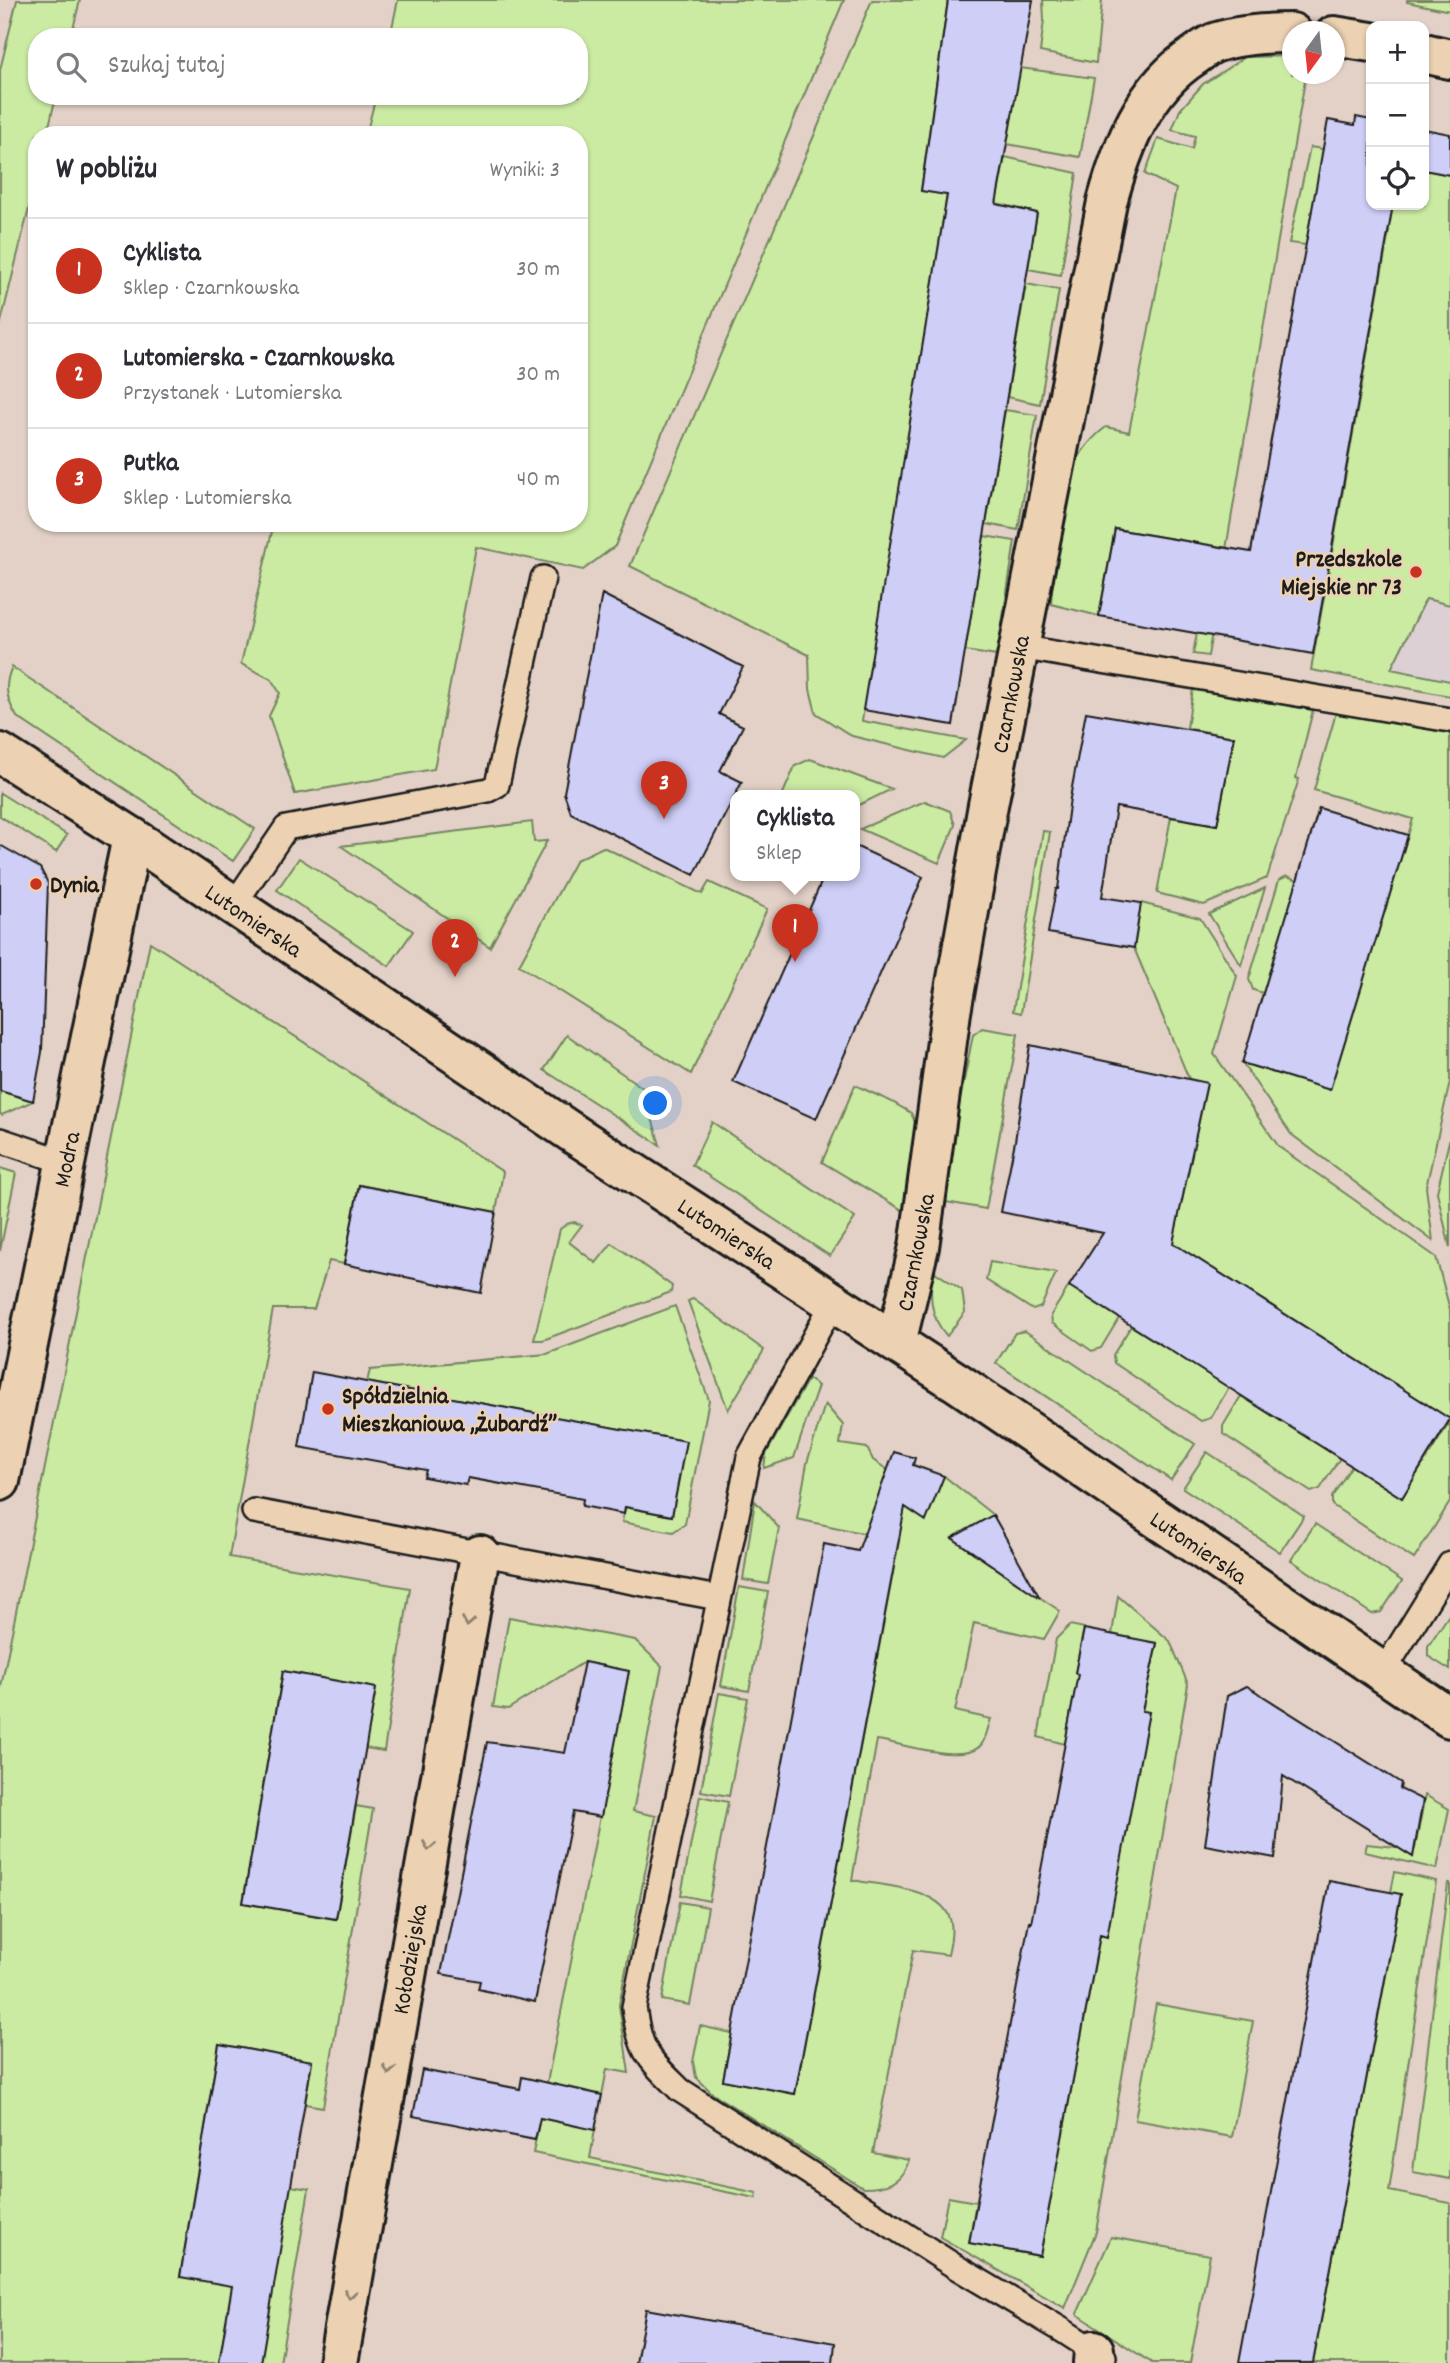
<!DOCTYPE html>
<html lang="pl">
<meta charset="utf-8">
<style>
:root{--surface:#fff;--page:#f7f7f7;--text:#2b2b33;--muted:#7c7c81;--line:#e1e1e2;--accent:#c8321e}
body{margin:0;font-family:Dekko,sans-serif;background:var(--page);color:var(--text)}
.controls{position:absolute;right:21px;top:21px;display:grid;overflow:hidden;border-radius:14px;box-shadow:0 2px 5px #0004}
.controls button{width:63px;height:63px;display:grid;place-items:center;padding:0;border:0;border-bottom:2px solid var(--line);background:var(--surface);color:var(--text);font:35px sans-serif}
.compass{position:absolute;left:1282px;top:21px;width:63px;height:63px;border-radius:50%;background:var(--surface);box-shadow:0 2px 5px #0004;rotate:195deg}
.you{position:absolute;left:656px;top:1104px;width:24px;height:24px;margin:-18px;border:5px solid #fff;border-radius:50%;background:#1a73e8;box-shadow:0 0 0 10px #1a73e833}
.badge{display:grid;place-items:center;width:46px;height:46px;border-radius:50%;background:var(--accent);color:#fff;font-size:23px;font-weight:700}
.pin{position:absolute;translate:-50% -58px;filter:drop-shadow(0 2px 4px #0008)}
.pin::after{content:'';position:absolute;top:37px;width:24px;height:21px;background:inherit;clip-path:polygon(0 0,100% 0,50% 100%)}
.popup{position:absolute;left:730px;top:790px;width:130px;height:91px;box-sizing:border-box;display:grid;place-content:center;border-radius:14px;background:var(--surface);filter:drop-shadow(0 2px 5px #0005);font-size:23px;white-space:nowrap;color:var(--muted)}
.popup b{font-size:26px;color:var(--text)}
.popup::after{content:'';position:absolute;left:50%;top:100%;margin-left:-14px;border:14px solid transparent;border-top-color:var(--surface)}
.list{margin:0;padding:0;list-style:none}
h2{display:flex;justify-content:space-between;align-items:center;height:91px;margin:0;padding:0 28px;font-size:30px}
h2 small{font-size:23px;font-weight:400;color:var(--muted)}
.list li{display:grid;grid-template-columns:46px 1fr auto;gap:21px;align-items:center;box-sizing:border-box;height:105px;padding:0 28px;border-top:2px solid var(--line)}
.list b{display:block;font-size:26px;white-space:nowrap}
.list p{margin:0;font-size:23px;white-space:nowrap;color:var(--muted)}
.list em{font-size:23px;font-style:normal;color:var(--muted)}
.icon{flex:none;width:38px;height:38px;fill:none;stroke:currentColor;stroke-width:2;stroke-linecap:round;stroke-linejoin:round}
.map{position:relative;flex:none;width:1450px;height:2363px;overflow:hidden}
.search{position:absolute;background:var(--surface);box-shadow:0 2px 5px #0004;left:28px;top:28px;width:560px;height:77px;display:flex;align-items:center;gap:18px;box-sizing:border-box;padding:0 24px;border-radius:28px;color:var(--muted);font-size:26px}
.panel{position:absolute;background:var(--surface);box-shadow:0 2px 5px #0004;left:28px;top:126px;width:560px;height:406px;border-radius:28px}
.map>svg:first-child{display:block}
.built{fill:#ddd0d5}
.green{fill:#cbeba3;stroke:#748460;stroke-width:2}
.building{fill:#cecef7;stroke:#1c1c1c;stroke-width:2}
.lines{fill:none;stroke-linecap:round;stroke-linejoin:round}
.lane-casing{stroke:#1c1c1c;stroke-width:28}
.street-casing{stroke:#1c1c1c;stroke-width:44}
.secondary-casing{stroke:#1c1c1c;stroke-width:44}
.lane{stroke:#ecd2b3;stroke-width:23}
.street{stroke:#ecd2b3;stroke-width:38}
.secondary{stroke:#ecd2b3;stroke-width:38}
.oneway{stroke:#8e806f}
.poi-dot{fill:#c8321e;stroke:#ecd2b3;stroke-width:2.5}
.labels{text-anchor:middle;stroke-width:5;stroke-linejoin:round;paint-order:stroke}
.poi-label{font-size:24px;font-weight:bold;fill:#1c1c1c;stroke:#ecd2b3;text-anchor:start}
.street-label{font-size:24px;fill:#1c1c1c;stroke:#ecd2b3}
</style>
<div class="map">
<svg width="1450" height="2363" viewBox="0 0 1450 2363">
<rect width="100%" height="100%" fill="#e3d1c7"/>
<filter id="ink" filterUnits="userSpaceOnUse"><feTurbulence type="fractalNoise" baseFrequency=".0143" numOctaves="2"/><feDisplacementMap in="SourceGraphic" scale="14" xChannelSelector="R" yChannelSelector="G"/><feConvolveMatrix kernelMatrix="1 2 1 2 8 2 1 2 1" color-interpolation-filters="sRGB"/></filter>
<g filter="url(#ink)">
<path class="built" d="M1450,367V681L1351,662Z"/>
<path class="green" d="M17,0H80L71,37H37V96H56L47,135H37V176L0,326V70Z
M398,0H844L615,546L583,570L476,547L434,769L295,794L269,716L280,693L271,679L241,664L274,523H579V135H366L376,96H579V37H390Z
M872,0H948L921,191L947,195L862,721L966,740L943,758L852,736L816,713L810,689L809,655L630,566Z
M1043,0H1102L1096,63L1040,52L1044,20Z
M1407,0H1450V11L1407,2Z
M1292,56V74H1306L1208,656L1193,654L1197,633L1190,542L1115,529L1099,616L1051,604C1055,544 1053,466 1106,427L1129,432L1176,189L1145,174L1158,139L1192,149L1195,136L1172,130L1180,110L1203,84L1245,57Z
M1020,68L1094,78L1080,157L1007,144Z
M1310,147L1371,157V205H1424V170L1450,175V605L1426,599L1391,669L1450,681V696L1311,670L1389,231L1311,216L1306,245L1289,243Z
M1005,157L1077,173L1061,275L1028,269L1037,213L996,203Z
M1026,284L1059,290L1040,404L1007,397Z
M1005,410L1037,415L1018,530L986,524Z
M984,536L1015,541L997,656L965,651Z
M12,667L255,829L233,861L17,717C7,700 3,686 12,667Z
M1193,689L1313,710L1296,778L1299,779L1267,878L1204,905L1157,893L1171,817L1217,825L1234,737L1187,728Z
M1336,713L1450,733V1082L1426,1187L1433,1241L1291,1134L1242,1063L1330,1089L1413,819L1314,790Z
M810,759L892,789L855,807L854,796H782L795,766Z
M0,793L67,835L56,852L0,816Z
M925,801L950,811L955,825L939,863L860,829Z
M532,822L534,842L547,841L490,947L341,846Z
M1043,831L1050,832L1021,1013L1013,1011Z
M603,847L702,894L709,882L767,909L691,1074L519,965L576,860Z
M299,858L413,931L389,966L277,890Z
M1287,876L1298,880L1263,993L1253,990L1249,979L1279,880Z
M1265,888L1241,965L1209,914Z
M1141,903L1200,918L1237,976L1214,1054L1279,1147L1436,1257L1450,1310V1419L1119,1209L1117,1192L1181,1205L1207,1083L1189,1079L1134,948Z
M150,942L503,1172L496,1212L359,1185L344,1264L329,1261L314,1309H273L229,1557L410,1588L384,1751L365,1748L376,1688L283,1671L243,1903L336,1919L356,1806L373,1809L323,2107L305,2104L312,2061L219,2044L180,2276L291,2186L309,2189L280,2363H261L225,2330L219,2363H0V1692Z
M982,1028L1018,1034L986,1209L940,1201L973,1035Z
M567,1035L643,1088L660,1145L544,1070Z
M855,1085L892,1102L911,1113L922,1138L911,1215L822,1162Z
M0,1091L33,1101L2,1115L0,1114Z
M712,1122L855,1218L830,1256L692,1165Z
M1450,1137V1248L1437,1192Z
M0,1168L16,1173L0,1251Z
M574,1222L582,1225L569,1242L596,1263L612,1243L672,1286L671,1292L543,1340H534L560,1229L567,1224Z
M990,1262L1056,1273L1041,1307L1033,1310L986,1280Z
M932,1270L962,1290L965,1312L947,1336C929,1317 930,1294 932,1270Z
M1069,1286L1119,1318L1101,1348L1092,1351L1052,1323L1051,1315Z
M693,1299L764,1350L728,1410L688,1301Z
M675,1306L709,1400L685,1524L673,1532L622,1522L625,1507L672,1516L685,1441L367,1382L370,1370L547,1354Z
M1131,1326L1229,1387L1211,1418L1201,1421L1114,1363L1113,1355Z
M1025,1331L1195,1444L1171,1480L996,1363L1015,1333Z
M808,1379L818,1386L794,1458L764,1468L766,1454Z
M1241,1396L1340,1458L1320,1489L1311,1492L1223,1434V1426Z
M825,1404L843,1425L840,1444L867,1448L873,1460L888,1470L944,1476L993,1515L973,1526L961,1544L1060,1611L1044,1639L974,1623L955,1711L991,1719C988,1727 986,1739 981,1745C964,1765 901,1743 877,1740L852,1880C881,1886 945,1887 951,1923C953,1934 950,1945 948,1955L913,1950L873,2153L909,2160C902,2183 886,2188 863,2188L713,2094L696,2077L693,2062L700,2026L732,2033L723,2080L795,2094L899,1541L797,1519L807,1463Z
M1450,1422V1502L1414,1559L1332,1505V1497L1352,1465L1402,1497Z
M1207,1452L1304,1516L1280,1552L1183,1488Z
M755,1501L779,1528L768,1584L743,1580Z
M1315,1524L1402,1581L1381,1612L1372,1614L1291,1560Z
M739,1587L768,1592L749,1691L721,1686Z
M1118,1596L1170,1641L1188,1684L1096,2232L1065,2308L940,2237L948,2197L976,2202L969,2243L1040,2256L1100,1935L1149,1712L1074,1697L1065,1744L1038,1737L1056,1639L1070,1625L1084,1628L1075,1673L1147,1688L1157,1644L1112,1634Z
M1449,1615L1450,1616V1670L1428,1656V1646Z
M509,1617L635,1640L662,1666L633,1811L656,1816L619,2005L629,2073L607,2069L602,2095L568,2087L561,2122L595,2130L590,2158L757,2193L756,2198L533,2153L629,1671L584,1662L508,1709L493,1707Z
M719,1693L748,1698L729,1796L701,1791Z
M1425,1795L1449,1809L1437,1869L1365,1852L1367,1844L1415,1849Z
M700,1796L728,1802L709,1901L681,1895Z
M1395,1872L1436,1881L1389,2191L1450,2203V2363H1313L1401,1895L1391,1892Z
M1448,1883H1450V2179L1413,2172Z
M680,1902L708,1907L690,2005L662,2000Z
M1156,2004L1253,2021L1232,2137L1135,2120Z
M1111,2237L1210,2255L1190,2363H1152L1077,2314Z"/>
<path class="building" d="M948,0H1033L996,204L1037,213L953,725L863,710L947,195L921,191Z
M1356,117L1371,120V205H1393L1313,654L1099,616L1115,529L1251,552L1328,120L1355,125Z
M1424,129L1450,134V175L1424,170Z
M602,594L743,667L719,714L743,726L720,771L742,782L694,875L571,813L564,793Z
M1086,712L1234,737L1217,825L1116,807L1102,897L1141,903L1134,948L1048,933L1056,889H1058L1070,798Z
M1319,808L1408,835L1330,1090L1242,1063Z
M0,845L40,868L48,883L42,1052L33,1101L0,1091Z
M855,846L923,877L816,1119L733,1082L824,876H855Z
M1030,1045L1207,1083L1173,1243L1450,1419L1402,1498L1069,1286L1103,1233L1001,1212L1015,1141Z
M359,1185L496,1212L481,1293L344,1264Z
M312,1372L686,1441L672,1516L625,1507L624,1514L582,1506L583,1499L468,1478L466,1485L424,1477L426,1470L299,1447Z
M894,1452L915,1458L913,1465L944,1476L926,1521L905,1507L795,2094L723,2080L824,1544L858,1551Z
M993,1515L1040,1598L952,1538Z
M1084,1629L1157,1643L1142,1711L1149,1712L1107,1937L1100,1935L1040,2256L969,2243L1029,1922L1031,1923L1078,1674L1075,1673Z
M584,1662L629,1671L601,1817L573,1812L535,2002L478,1989L480,1981L441,1974L487,1742L565,1753Z
M283,1671L376,1688L336,1919L243,1903Z
M1247,1686L1401,1783L1400,1789L1423,1800L1413,1857L1283,1776L1275,1858L1205,1845L1227,1696Z
M1329,1881L1401,1894L1313,2363H1239Z
M219,2044L312,2061L261,2363H219L232,2286L180,2277Z
M422,2070L520,2089L522,2077L602,2095L595,2130L540,2118L535,2140L413,2116Z
M646,2309L835,2343L833,2363H636Z"/>
<g class="lines">
<g class="lane-casing">
<path id="lane" d="M1019,647L1450,720
M233,906L286,828L488,790L497,785L543,578
M0,1140L65,1162
M833,1303L749,1457L634,2007C640,2053 648,2058 680,2090L956,2267L1062,2330L1104,2357
M254,1511L718,1598
M1384,1671L1450,1564"/>
</g>
<g class="street-casing">
<path id="street" d="M1334,36L1371,42
M1424,53L1450,59
M896,1343L919,1247L951,1012L988,805L1107,202C1122,147 1144,88 1194,56C1201,51 1209,44 1217,42C1241,34 1268,33 1292,33
M0,1481L132,837
M338,2363L480,1555
M1093,2363L1094,2350"/>
</g>
<g class="secondary-casing">
<path id="secondary" d="M0,753L132,837L577,1136L958,1383L1450,1718"/>
</g>
<use href="#lane" class="lane"/>
<use href="#street" class="street"/>
<use href="#secondary" class="secondary"/>
</g>
<defs><path id="oneway-chevron" d="M-2-3.5L2.5 0L-2 3.5" fill="none" stroke-width="1.6" stroke-linecap="round" stroke-linejoin="round" transform="scale(1.75)"/></defs>
<g class="oneway">
<use href="#oneway-chevron" transform="translate(468 1622) rotate(100)"/>
<use href="#oneway-chevron" transform="translate(429 1846) rotate(100)"/>
<use href="#oneway-chevron" transform="translate(389 2070) rotate(100)"/>
<use href="#oneway-chevron" transform="translate(350 2294) rotate(100)"/>
</g>
</g>
<g class="poi-dot">
<circle cx="1416" cy="572" r="7"/>
<circle cx="36" cy="884" r="7"/>
<circle cx="328" cy="1409" r="7"/>
</g>
<g class="labels">
<g class="poi-label">
<text x="1402" y="566" text-anchor="end">Przedszkole<tspan x="1402" dy="28">Miejskie nr 73</tspan></text>
<text x="50" y="892">Dynia</text>
<text x="342" y="1403">Spółdzielnia<tspan x="342" dy="28">Mieszkaniowa „Żubardź”</tspan></text>
</g>
<g class="street-label">
<text transform="translate(1010 694) rotate(-79)" y="8">Czarnkowska</text>
<text transform="translate(254 920) rotate(34)" y="8">Lutomierska</text>
<text transform="translate(66 1159) rotate(-78)" y="8">Modra</text>
<text transform="translate(727 1233) rotate(33)" y="8">Lutomierska</text>
<text transform="translate(915 1252) rotate(-79)" y="8">Czarnkowska</text>
<text transform="translate(1199 1547) rotate(34)" y="8">Lutomierska</text>
<text transform="translate(409 1959) rotate(-80)" y="8">Kołodziejska</text>
</g>
</g>
</svg>
<div class="controls">
<button>+</button>
<button>−</button>
<button><svg class="icon" aria-label="locate" viewBox="0 0 24 24"><circle cx="12" cy="12" r="6"/><path d="M12 2v4M12 18v4M2 12h4M18 12h4"/></svg></button>
</div>
<svg class="compass" viewBox="-18 -18 36 36"><path d="M0-13l5 13h-10z" fill="#e53935"/><path d="M0 13l5-13h-10z" fill="#7c7c81"/></svg>
<div class="you"></div>
<div class="pin badge" style="left:795px;top:962px">1</div>
<div class="popup"><b>Cyklista</b>Sklep</div>
<div class="pin badge" style="left:455px;top:977px">2</div>
<div class="pin badge" style="left:664px;top:819px">3</div>
<div class="search"><svg class="icon" aria-label="search" viewBox="0 0 24 24"><circle cx="10" cy="10" r="6"/><path d="M15 15l6 6"/></svg>Szukaj tutaj</div>
<section class="panel">
<h2>W pobliżu<small>Wyniki: 3</small></h2>
<ul class="list">
<li><span class="badge">1</span><div><b>Cyklista</b><p>Sklep · Czarnkowska</p></div><em>30 m</em></li>
<li><span class="badge">2</span><div><b>Lutomierska - Czarnkowska</b><p>Przystanek · Lutomierska</p></div><em>30 m</em></li>
<li><span class="badge">3</span><div><b>Putka</b><p>Sklep · Lutomierska</p></div><em>40 m</em></li>
</ul>
</section>
</div>
